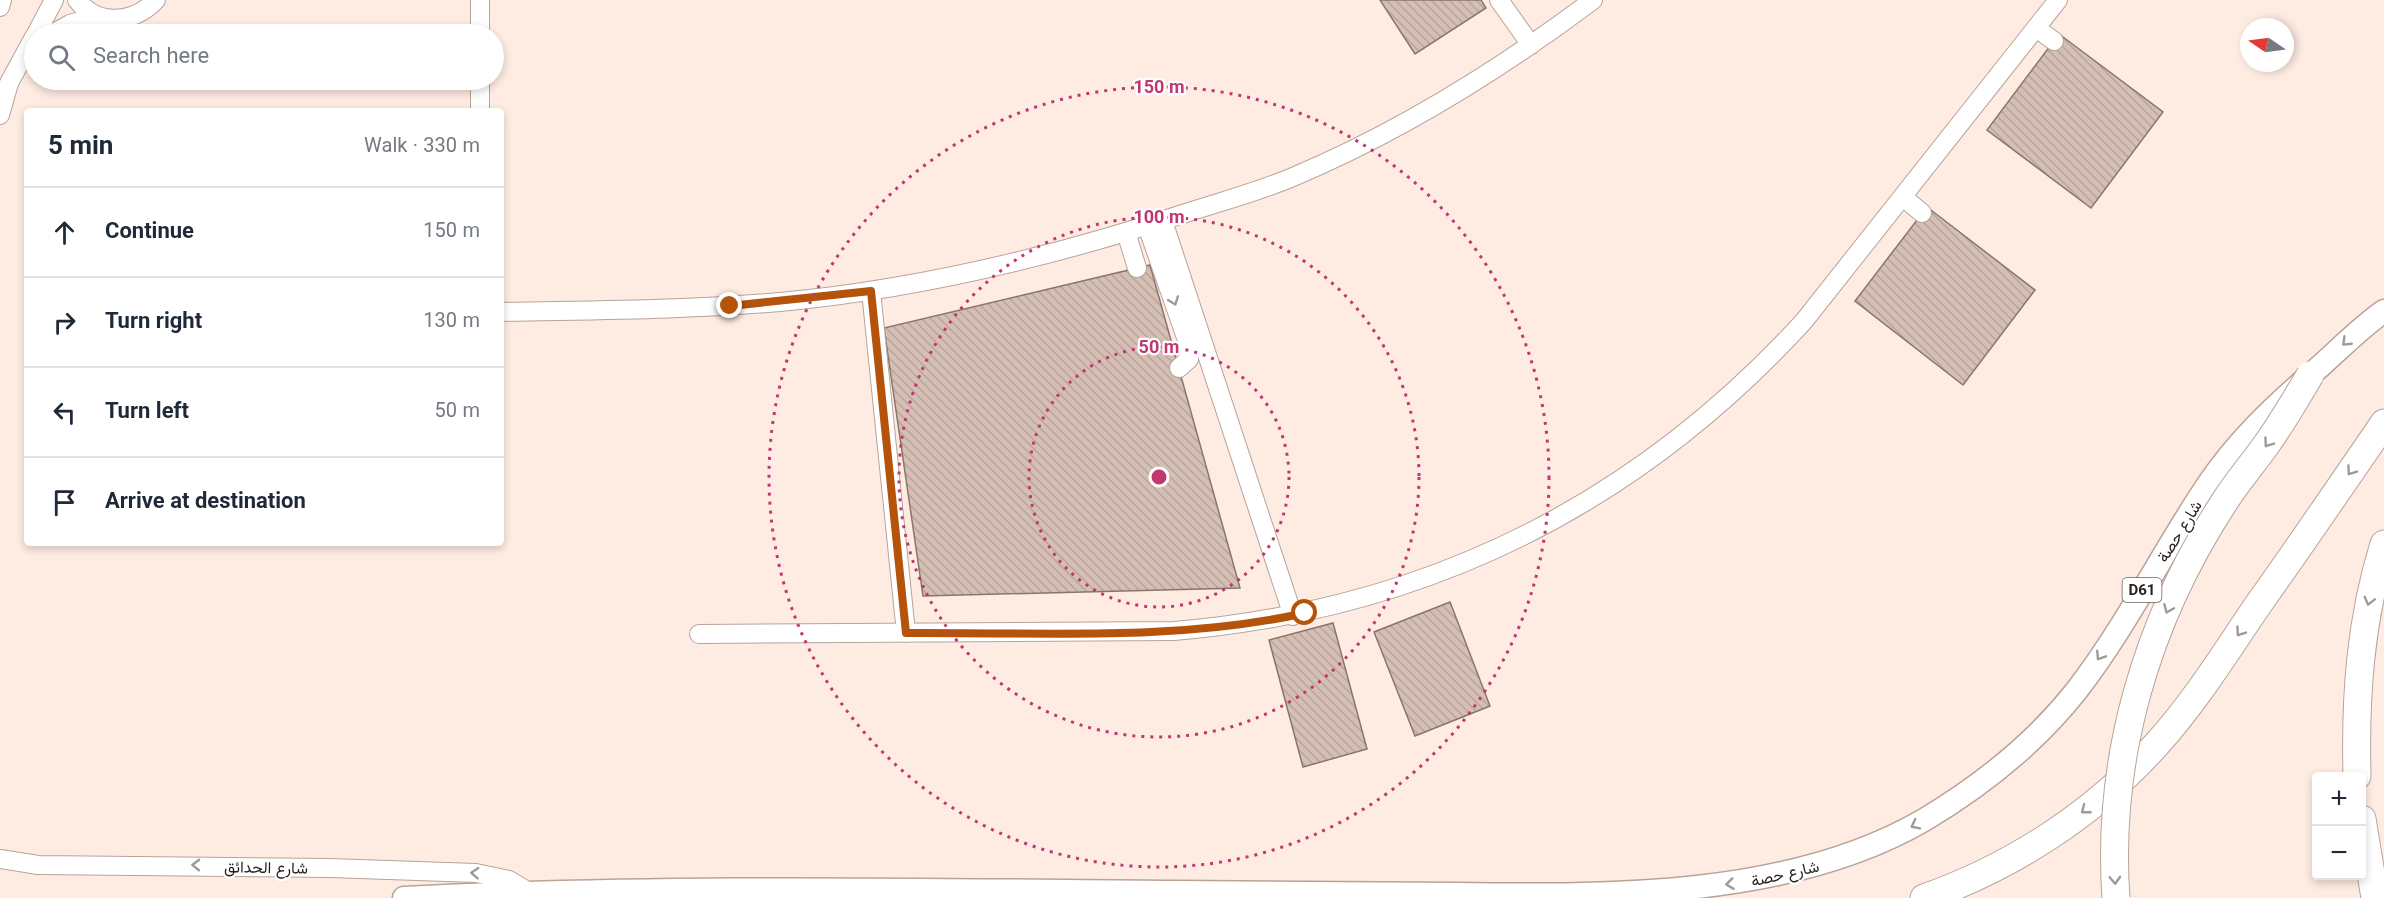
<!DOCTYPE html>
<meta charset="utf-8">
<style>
:root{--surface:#fff;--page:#f2f2f3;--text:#1f2937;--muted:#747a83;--line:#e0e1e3}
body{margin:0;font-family:Georgia,Vazirmatn,serif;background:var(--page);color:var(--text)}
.controls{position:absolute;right:18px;bottom:18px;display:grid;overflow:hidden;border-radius:6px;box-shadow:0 3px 9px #0003}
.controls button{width:54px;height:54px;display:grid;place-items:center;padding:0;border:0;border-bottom:2px solid var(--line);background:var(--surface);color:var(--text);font:30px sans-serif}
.compass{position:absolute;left:2240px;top:18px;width:54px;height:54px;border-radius:50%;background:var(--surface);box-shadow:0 3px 9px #0003;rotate:283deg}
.stop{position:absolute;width:18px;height:18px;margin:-14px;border:4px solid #b45309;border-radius:50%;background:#fff}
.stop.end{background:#b45309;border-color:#fff;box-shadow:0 2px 6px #0008}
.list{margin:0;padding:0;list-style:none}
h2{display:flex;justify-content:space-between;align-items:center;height:78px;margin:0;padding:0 24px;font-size:26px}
h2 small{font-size:20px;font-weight:400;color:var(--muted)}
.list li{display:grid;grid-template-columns:39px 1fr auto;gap:18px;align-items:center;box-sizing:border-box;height:90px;padding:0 24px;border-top:2px solid var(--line)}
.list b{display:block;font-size:22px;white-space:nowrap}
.list em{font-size:20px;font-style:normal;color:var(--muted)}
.icon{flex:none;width:33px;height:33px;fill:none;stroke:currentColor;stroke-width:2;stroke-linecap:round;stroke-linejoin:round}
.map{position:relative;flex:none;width:2384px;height:898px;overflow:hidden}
.search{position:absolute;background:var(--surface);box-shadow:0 3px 9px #0003;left:24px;top:24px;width:480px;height:66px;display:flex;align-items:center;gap:15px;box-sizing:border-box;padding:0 21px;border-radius:33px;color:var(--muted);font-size:22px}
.panel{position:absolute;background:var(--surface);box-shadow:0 3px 9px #0003;left:24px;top:108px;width:480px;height:438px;border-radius:6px}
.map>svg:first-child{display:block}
.building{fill:url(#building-back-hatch);stroke:#89756b;stroke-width:1.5}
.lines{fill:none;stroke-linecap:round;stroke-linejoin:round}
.minor-casing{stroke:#b8a398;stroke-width:20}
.major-casing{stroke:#b8a398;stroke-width:25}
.highway-casing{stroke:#b8a398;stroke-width:29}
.minor{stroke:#fff;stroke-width:18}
.major{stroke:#fff;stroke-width:22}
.highway{stroke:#fff;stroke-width:27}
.highway-bridge-casing{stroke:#b8a398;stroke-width:29;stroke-linecap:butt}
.highway-bridge{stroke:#fff;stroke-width:27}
.oneway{stroke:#9e9a98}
.route{stroke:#b45309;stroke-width:8}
.ring{fill:none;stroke:#c13772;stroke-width:3;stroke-dasharray:3 6}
.labels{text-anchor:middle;stroke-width:4.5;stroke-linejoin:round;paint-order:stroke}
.shield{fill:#fff;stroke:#68625f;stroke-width:1.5}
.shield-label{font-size:15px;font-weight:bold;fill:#271f1b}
.street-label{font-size:16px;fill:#271f1b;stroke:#fff}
.centre{fill:#c13772;stroke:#fff;stroke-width:3}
.ring-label{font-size:18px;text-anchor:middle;font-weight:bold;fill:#c13772;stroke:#fff;stroke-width:4.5;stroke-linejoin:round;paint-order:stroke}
</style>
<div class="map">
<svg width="2384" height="898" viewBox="0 0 2384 898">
<defs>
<pattern id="building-back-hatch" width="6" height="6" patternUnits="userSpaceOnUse" patternTransform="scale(1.5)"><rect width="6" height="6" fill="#d5bfb4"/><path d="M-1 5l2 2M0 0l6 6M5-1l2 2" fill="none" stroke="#b7a49a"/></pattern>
</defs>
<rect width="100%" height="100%" fill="#feece3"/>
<path class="building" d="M1380,0H1481L1486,8L1415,54Z
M2059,34L2163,112L2091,208L1987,130Z
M1927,207L2035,290L1963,385L1855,301Z
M1150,265L1240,588L923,596L884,328Z
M1450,602L1490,706L1415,736L1374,632Z
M1333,623L1367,749L1303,767L1269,640Z"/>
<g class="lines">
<g class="minor-casing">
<path id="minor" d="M77,0C98,27 134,23 156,0
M1499,0L1531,45
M0,7L2,0
M2036,28L2054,41
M36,34L54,0
M52,34L70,24L98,16
M480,34V0
M480,111V80
M0,115L9,83L34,37
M1903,197L1922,213
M1163,221L1293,616
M1147,226L1190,349L1189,359L1179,368
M1126,232L1137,268
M871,291L906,633
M501,312C594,310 687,310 780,302C920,289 1056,256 1189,212C1223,201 1260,191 1293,177C1400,132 1501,69 1593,0
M699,634L1174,631C1424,610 1635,506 1804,321L2058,0
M0,859L38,865L330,868L476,873L509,880L529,892"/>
</g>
<g class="major-casing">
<path id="major" d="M404,898C661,885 919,890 1176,892C1269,893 1362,894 1456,894C1608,896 1790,898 1924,820C1981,786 2036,742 2077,690C2127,625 2163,551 2209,483C2237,442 2271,409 2308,377C2334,355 2356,331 2384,311"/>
</g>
<g class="highway-casing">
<path id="highway" d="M2357,776C2355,697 2360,621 2384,544
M2362,819L2375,898
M1924,898C2012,867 2094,814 2156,745C2196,701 2227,650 2260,602C2302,543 2343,483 2384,423"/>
</g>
<use href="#minor" class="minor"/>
<use href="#major" class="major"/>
<use href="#highway" class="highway"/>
<g class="highway-bridge-casing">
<path id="highway-bridge" d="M2116,898C2106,758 2147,621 2223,504C2236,483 2252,465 2266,445C2282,423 2296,399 2310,375"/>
</g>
<use href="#highway-bridge" class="highway-bridge"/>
</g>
<defs><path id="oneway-chevron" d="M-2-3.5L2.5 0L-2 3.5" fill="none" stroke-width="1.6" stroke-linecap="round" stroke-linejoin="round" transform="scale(1.5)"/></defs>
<g class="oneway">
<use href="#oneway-chevron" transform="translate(1174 301) rotate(70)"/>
<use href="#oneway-chevron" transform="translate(2346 342) rotate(136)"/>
<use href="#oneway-chevron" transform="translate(2268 443) rotate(125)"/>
<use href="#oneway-chevron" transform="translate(2351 471) rotate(125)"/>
<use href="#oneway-chevron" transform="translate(2369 601) rotate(104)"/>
<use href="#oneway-chevron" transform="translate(2168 609) rotate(113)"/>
<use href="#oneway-chevron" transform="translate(2240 632) rotate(125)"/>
<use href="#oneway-chevron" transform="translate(2100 656) rotate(123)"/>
<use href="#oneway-chevron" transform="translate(2085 810) rotate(142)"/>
<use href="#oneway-chevron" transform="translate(1915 825) rotate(153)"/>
<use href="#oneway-chevron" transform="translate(196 865) rotate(-179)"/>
<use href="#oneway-chevron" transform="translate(475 873) rotate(-177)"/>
<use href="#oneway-chevron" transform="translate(2115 880) rotate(88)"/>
<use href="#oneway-chevron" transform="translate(1730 884) rotate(173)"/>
</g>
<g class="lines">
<path class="route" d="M730,306L871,291L906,633C1037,632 1176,642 1305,613"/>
</g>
<g class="ring">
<circle cx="1159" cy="477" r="130"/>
<circle cx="1159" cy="477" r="260"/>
<circle cx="1159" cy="477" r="390"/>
</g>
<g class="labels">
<rect class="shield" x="2122.5" y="578" width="39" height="24" rx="4.5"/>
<g class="shield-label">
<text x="2142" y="595">D61</text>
</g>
<g class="street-label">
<text transform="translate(2179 531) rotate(-58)" y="6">شارع حصة</text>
<text transform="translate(266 867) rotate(1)" y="6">شارع الحدائق</text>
<text transform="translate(1785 873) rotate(-13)" y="6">شارع حصة</text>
</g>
</g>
<circle cx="1159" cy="477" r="9" class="centre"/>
<g class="ring-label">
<text x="1159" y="93">150 m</text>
<text x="1159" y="223">100 m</text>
<text x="1159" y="353">50 m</text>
</g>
</svg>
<div class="controls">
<button>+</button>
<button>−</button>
</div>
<svg class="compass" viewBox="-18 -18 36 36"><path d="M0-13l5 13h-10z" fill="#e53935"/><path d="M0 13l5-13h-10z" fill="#747a83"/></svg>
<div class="stop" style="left:1305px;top:613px"></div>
<div class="stop end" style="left:730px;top:306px"></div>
<div class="search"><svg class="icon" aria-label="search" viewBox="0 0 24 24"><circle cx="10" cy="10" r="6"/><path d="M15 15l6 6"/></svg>Search here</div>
<section class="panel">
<h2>5 min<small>Walk · 330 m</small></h2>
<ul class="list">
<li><svg class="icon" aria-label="ahead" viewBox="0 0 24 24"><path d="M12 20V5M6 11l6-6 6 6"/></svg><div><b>Continue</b></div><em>150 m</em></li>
<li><svg class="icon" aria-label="right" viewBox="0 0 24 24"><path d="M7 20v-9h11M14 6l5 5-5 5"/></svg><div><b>Turn right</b></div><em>130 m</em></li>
<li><svg class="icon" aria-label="left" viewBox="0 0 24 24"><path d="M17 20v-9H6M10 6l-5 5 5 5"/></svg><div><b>Turn left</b></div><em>50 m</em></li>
<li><svg class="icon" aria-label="arrive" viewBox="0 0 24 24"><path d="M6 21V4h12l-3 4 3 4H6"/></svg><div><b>Arrive at destination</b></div></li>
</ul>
</section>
</div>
